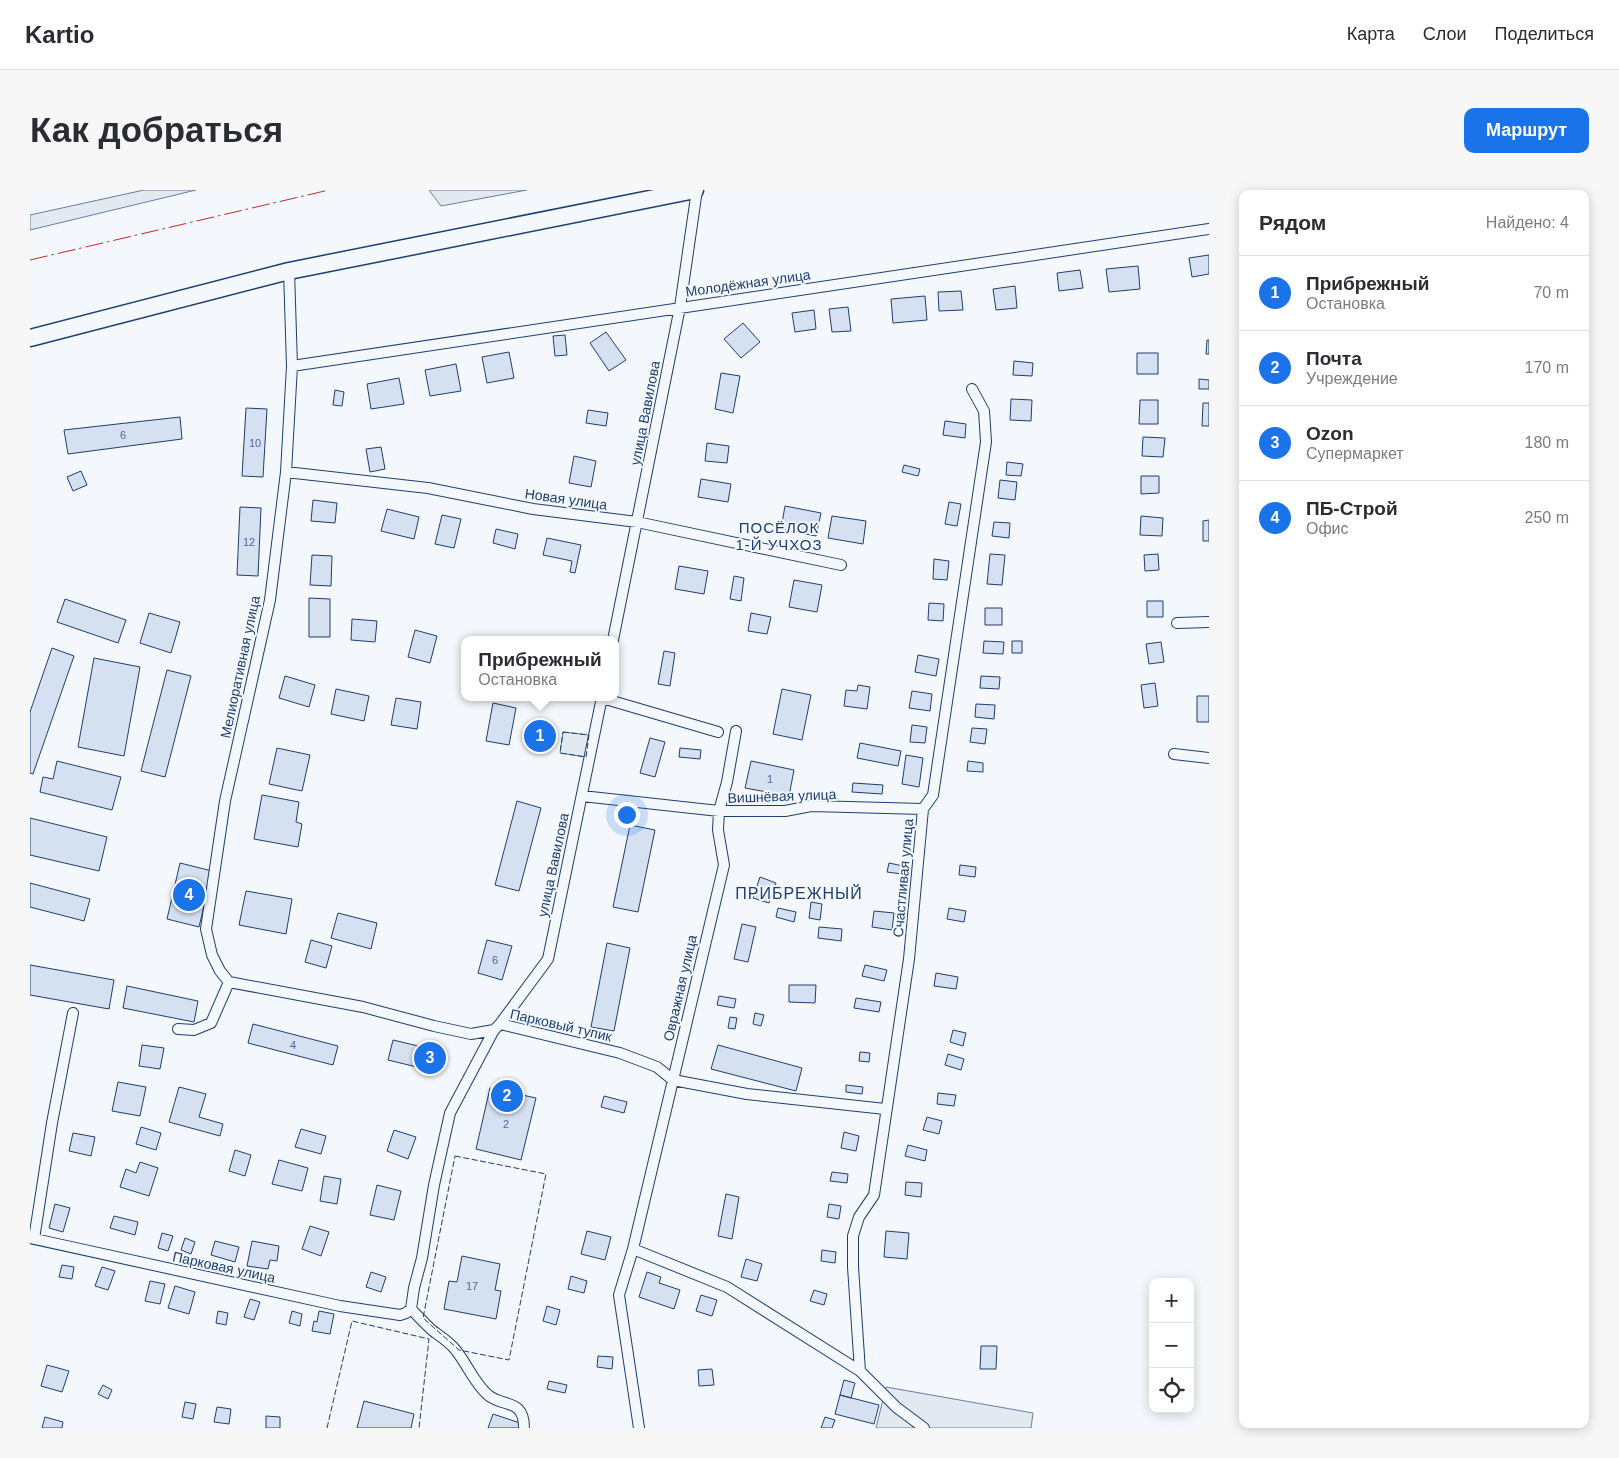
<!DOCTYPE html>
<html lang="ru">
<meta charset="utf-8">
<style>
:root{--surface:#fff;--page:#f7f7f7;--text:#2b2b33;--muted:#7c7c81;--line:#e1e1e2;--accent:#1a73e8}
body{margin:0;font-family:Arial,sans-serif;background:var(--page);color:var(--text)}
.controls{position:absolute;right:15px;bottom:15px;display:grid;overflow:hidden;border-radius:10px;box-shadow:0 2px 12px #0003}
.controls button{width:45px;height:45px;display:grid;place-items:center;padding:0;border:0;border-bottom:1px solid var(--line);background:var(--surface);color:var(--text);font:25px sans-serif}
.you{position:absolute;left:596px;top:624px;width:18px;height:18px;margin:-12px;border:4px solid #fff;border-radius:50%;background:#1a73e8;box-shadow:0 0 0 8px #1a73e833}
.badge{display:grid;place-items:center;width:32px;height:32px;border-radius:50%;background:var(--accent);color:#fff;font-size:16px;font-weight:700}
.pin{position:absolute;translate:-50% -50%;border:2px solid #fff;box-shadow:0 1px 5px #0006}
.popup{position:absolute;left:431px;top:446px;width:158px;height:65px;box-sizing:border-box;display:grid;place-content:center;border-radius:10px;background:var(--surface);filter:drop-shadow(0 1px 4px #0005);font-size:16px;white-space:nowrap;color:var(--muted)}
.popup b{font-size:19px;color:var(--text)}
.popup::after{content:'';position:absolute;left:50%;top:100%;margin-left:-10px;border:10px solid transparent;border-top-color:var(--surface)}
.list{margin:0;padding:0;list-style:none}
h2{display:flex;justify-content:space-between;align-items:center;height:65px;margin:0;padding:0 20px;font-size:21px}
h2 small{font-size:16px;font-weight:400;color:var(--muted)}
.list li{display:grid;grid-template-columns:32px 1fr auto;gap:15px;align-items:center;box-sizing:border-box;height:75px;padding:0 20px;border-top:1px solid var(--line)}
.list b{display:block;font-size:19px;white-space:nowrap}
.list p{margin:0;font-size:16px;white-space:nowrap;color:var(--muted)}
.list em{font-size:16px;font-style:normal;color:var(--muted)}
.icon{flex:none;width:28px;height:28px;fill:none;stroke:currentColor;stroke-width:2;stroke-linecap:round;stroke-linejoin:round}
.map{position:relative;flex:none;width:1179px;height:1238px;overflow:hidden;border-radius:10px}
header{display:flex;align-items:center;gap:30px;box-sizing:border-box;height:70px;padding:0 25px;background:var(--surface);border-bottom:1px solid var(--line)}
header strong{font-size:24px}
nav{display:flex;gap:28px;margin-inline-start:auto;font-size:18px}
.intro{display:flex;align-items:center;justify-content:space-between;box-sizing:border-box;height:120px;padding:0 30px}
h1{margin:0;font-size:35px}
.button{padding:12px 22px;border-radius:10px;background:var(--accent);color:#fff;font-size:18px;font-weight:700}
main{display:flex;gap:30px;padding:0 30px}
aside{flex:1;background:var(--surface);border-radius:10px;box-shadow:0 2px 12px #0003}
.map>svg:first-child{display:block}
.green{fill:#e3e9f0;stroke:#687fa3}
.building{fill:#d5e0f0;stroke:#1d3f73}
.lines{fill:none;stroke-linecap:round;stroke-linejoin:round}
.street-casing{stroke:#1d3f73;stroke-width:12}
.primary-casing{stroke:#1d3f73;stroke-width:19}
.street{stroke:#f4f7fb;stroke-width:10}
.primary{stroke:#f4f7fb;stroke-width:16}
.fence{stroke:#1d3f73;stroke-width:1;stroke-dasharray:6 2.5;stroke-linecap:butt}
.power{stroke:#c62828;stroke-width:1;stroke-dasharray:18 4 2.5 4;stroke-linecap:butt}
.labels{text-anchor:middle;stroke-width:4;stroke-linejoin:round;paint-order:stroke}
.number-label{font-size:11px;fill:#4b6792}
.street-label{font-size:14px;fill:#1d3f73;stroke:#f4f7fb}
.neighbourhood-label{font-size:15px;letter-spacing:1px;fill:#1d3f73;stroke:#f4f7fb}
.quarter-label{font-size:16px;letter-spacing:1px;fill:#1d3f73;stroke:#f4f7fb}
</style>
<header>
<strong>Kartio</strong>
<nav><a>Карта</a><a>Слои</a><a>Поделиться</a></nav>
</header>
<div class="intro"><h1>Как добраться</h1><a class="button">Маршрут</a></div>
<main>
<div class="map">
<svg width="1179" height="1238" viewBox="0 0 1179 1238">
<rect width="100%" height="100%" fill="#f4f7fb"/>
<path class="green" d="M114,0H166L0,40V25Z
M399,0H497L411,16Z
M533,542L559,545L556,567L530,563Z
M856,1197L1003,1223L1001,1238H846Z"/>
<path class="building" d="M1179,65V84L1162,87L1159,68Z
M1108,76L1110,99L1079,102L1076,79Z
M1050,80L1053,98L1029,101L1027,83Z
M985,96L987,118L966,120L963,99Z
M931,101L933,120L909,121L908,102Z
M895,106L897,130L863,133L861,109Z
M818,117L821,141L802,142L799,119Z
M784,120L786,139L765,142L762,123Z
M713,133L730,152L711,168L694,149Z
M576,142L596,170L579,181L560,153Z
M535,145L537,165L525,166L523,146Z
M1177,150H1179V164H1176Z
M479,162L484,188L457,193L452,167Z
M1107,163H1128V184H1107Z
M984,171L1003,173L1002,186L983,185Z
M426,174L431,201L400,206L395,180Z
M691,183L710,186L703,223L685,219Z
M369,188L374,214L341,219L337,194Z
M1169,189L1179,190V199H1169Z
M305,200L314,202L312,216L303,215Z
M981,209L1002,210L1001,231L980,230Z
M1110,210H1128V234H1109Z
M1173,213H1179V236H1172Z
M216,218L237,219L233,287L212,286Z
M558,220L578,223L576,236L556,233Z
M150,227L152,249L38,264L34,240Z
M915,231L936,234L935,248L913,245Z
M1113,247L1135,248L1133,267L1112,266Z
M677,253L699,256L697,273L675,271Z
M351,257L355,279L340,282L336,259Z
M544,266L566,271L561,297L539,293Z
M977,272L993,274L991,286L976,285Z
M874,275L890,279L888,286L872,282Z
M51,281L57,295L43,301L37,287Z
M1111,286H1129V303L1111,304Z
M671,289L701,294L698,312L668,307Z
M970,290L987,292L985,310L968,308Z
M283,310L307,313L305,333L281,331Z
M919,312L931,314L927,336L915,334Z
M755,316L791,323L786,346L751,339Z
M210,317L231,318L228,386L207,385Z
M357,319L389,327L384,349L351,341Z
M412,325L431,329L424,358L405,354Z
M802,326L836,331L833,354L798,348Z
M1111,326L1133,328L1132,346L1110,345Z
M1179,330V351H1173V331Z
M964,332L980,333L979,348L962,346Z
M466,339L488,344L485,359L463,353Z
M517,348L551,355L545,383L540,382L542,371L513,365Z
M960,364L975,365L972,395L957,394Z
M1128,364L1129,380L1115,381L1114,365Z
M282,365L302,366L301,396L280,395Z
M904,369L919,371L917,390L903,389Z
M649,376L678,381L674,404L645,399Z
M704,386L714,388L711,411L700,409Z
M764,390L792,395L787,422L759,417Z
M279,408L300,409V447H279Z
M35,409L96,430L88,453L27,432Z
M1117,411H1133V427H1117Z
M899,413L914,414L913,431L898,430Z
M955,418H972V435H955Z
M119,423L150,432L141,463L110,453Z
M721,423L741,427L737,444L718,441Z
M322,429L347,431L345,452L321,450Z
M385,440L407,446L400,473L378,467Z
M954,451L974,452L973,464L953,463Z
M982,451H992V463H982Z
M1131,452L1134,472L1119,474L1116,454Z
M22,458L44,466L3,584L0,583V522Z
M634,461L645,463L640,496L628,494Z
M888,465L909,469L906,486L885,482Z
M64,468L110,477L94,566L48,557Z
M137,480L161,486L135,587L111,581Z
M255,486L285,495L279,517L249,508Z
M951,486L970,487L969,499L950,498Z
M1125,493L1128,516L1114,518L1111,495Z
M828,495L840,497L837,519L814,516L816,500L827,501Z
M306,499L339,506L334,531L301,524Z
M752,499L781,505L772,550L743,544Z
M882,501L902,504L900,521L879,518Z
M1167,506H1179V532H1167Z
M366,508L391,512L387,539L361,535Z
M463,513L486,518L479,555L456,551Z
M946,514L965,515L964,529L945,527Z
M882,535L897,537L895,553L880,552Z
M942,538L957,539L955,554L940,552Z
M620,548L635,552L625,587L610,583Z
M830,553L871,561L868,576L827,568Z
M247,558L280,565L272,601L239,594Z
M650,558L671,560L670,569L649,567Z
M876,565L893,568L889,597L872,594Z
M27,571L91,587L82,620L10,602L13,587L23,589Z
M721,571L764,580L759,606L715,598Z
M938,571L953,573V582L937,581Z
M823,593L853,595L852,604L822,602Z
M232,605L269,612L266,632L272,634L268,657L224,649Z
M487,611L511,618L489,701L465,695Z
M0,628L77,647L69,681L0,665Z
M600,635L625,640L608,722L583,717Z
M150,673L182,681L169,737L137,729Z
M859,673L873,676L872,684L857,682Z
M930,675L946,677L945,687L929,685Z
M730,687L746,693L739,713L723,708Z
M0,693L60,709L54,731L0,717Z
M216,701L262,709L256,744L209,735Z
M781,712L792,714L790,730L779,728Z
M748,718L766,722L764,732L746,727Z
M919,718L936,721L934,732L917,729Z
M844,721L864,723L862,740L842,737Z
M308,723L347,733L341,759L301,748Z
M712,734L726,737L718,772L704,769Z
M789,737L812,739L811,751L788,748Z
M281,750L302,756L296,778L275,772Z
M457,750L482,756L472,790L448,783Z
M577,753L600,758L584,841L561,837Z
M0,775L84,790L79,819L0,805Z
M835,775L857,780L854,791L832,786Z
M906,783L928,787L926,799L904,796Z
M759,795H786L785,813L759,812Z
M97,796L168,811L164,832L93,818Z
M689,806L706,809L704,818L687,815Z
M826,808L851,812L849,822L824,818Z
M725,823L734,825L731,836L723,834Z
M700,827L707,828L705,839L698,838Z
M223,834L308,856L303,875L218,853Z
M923,840L936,843L933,856L920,852Z
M363,850L405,860L399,880L358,870Z
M112,855L134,858L130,879L109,876Z
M688,855L772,878L766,901L681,879Z
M830,862L840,863L839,872L829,871Z
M918,864L934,869L931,880L915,875Z
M88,892L116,897L110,926L82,921Z
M816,895L833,897L832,904L816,902Z
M149,897L176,904L169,927L193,934L190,946L139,932Z
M460,898L506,908L491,970L446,959Z
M908,903L926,905L924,916L907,914Z
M574,906L597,912L594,923L571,917Z
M897,927L912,931L909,944L893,940Z
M111,937L131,943L126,960L106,954Z
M271,939L296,946L291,964L265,957Z
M364,940L386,947L378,969L357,961Z
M814,942L829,946L826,961L811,958Z
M43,943L65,947L61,966L39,961Z
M878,955L897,960L895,971L875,966Z
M205,960L221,965L215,986L199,981Z
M249,970L278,978L272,1001L242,994Z
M110,972L128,978L119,1006L90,997L96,979L106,983Z
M802,982L818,984L817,993L800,991Z
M294,986L311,989L307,1014L290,1011Z
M876,992L892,993L891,1007L875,1005Z
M347,995L371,1001L364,1030L340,1025Z
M696,1004L709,1007L702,1049L688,1046Z
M25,1014L40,1018L33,1042L19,1038Z
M799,1014L811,1016L809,1029L797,1027Z
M84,1026L108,1032L105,1045L80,1038Z
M280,1036L299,1042L291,1066L272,1059Z
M557,1041L581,1047L575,1070L551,1064Z
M856,1041L879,1043L877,1069L854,1067Z
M132,1043L143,1046L138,1061L128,1058Z
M155,1048L165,1052L161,1064L151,1060Z
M185,1051L209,1057L205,1072L181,1065Z
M222,1051L249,1056L247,1071L240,1070L238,1079L217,1076Z
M792,1060L806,1062L805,1073L791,1071Z
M432,1066L470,1074L465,1100L471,1101L466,1129L414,1119L419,1091L427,1092Z
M716,1069L732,1074L727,1091L711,1087Z
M32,1075L44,1077L42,1089L29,1087Z
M72,1077L85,1081L78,1100L65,1096Z
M341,1082L356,1087L351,1102L336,1097Z
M617,1082L631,1087L629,1093L650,1100L644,1119L609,1107Z
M541,1086L557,1091L554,1103L538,1099Z
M120,1091L135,1094L130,1114L115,1111Z
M145,1096L165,1102L159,1124L138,1118Z
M784,1100L797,1104L794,1115L780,1111Z
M671,1105L687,1110L682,1126L666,1121Z
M220,1109L230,1112L224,1130L214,1127Z
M517,1116L530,1120L526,1135L513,1131Z
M188,1121L198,1123L196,1135L186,1133Z
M262,1121L272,1124L270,1136L259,1133Z
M289,1121L304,1124L300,1144L282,1141L284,1131L287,1132Z
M951,1156H967L966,1179H950Z
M568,1166L583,1167L582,1179L567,1177Z
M17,1175L39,1181L32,1202L11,1196Z
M682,1179L684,1195L669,1196L668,1180Z
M814,1190L825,1193L821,1208L810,1205Z
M519,1191L537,1195L535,1203L517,1199Z
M73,1195L82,1200L78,1209L68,1204Z
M810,1205L849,1215L844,1234L805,1224Z
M334,1211L384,1224L381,1238H327Z
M155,1212L166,1214L163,1229L152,1227Z
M187,1217L201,1219L199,1234L184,1232Z
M463,1224L490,1233L489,1238H458Z
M236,1226L250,1227V1238H236Z
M15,1227L33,1232L32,1238H12Z
M795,1227L805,1230L802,1238H791Z"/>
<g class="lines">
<g class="street-casing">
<path id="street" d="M262,176L1179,39
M256,282L398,298L503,319L607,332L811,375
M1147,433L1179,432
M583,450L650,117L667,0
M572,508L688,542
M1144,564L1179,568
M552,606L689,621H755L781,616L893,619
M199,792L333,817L404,836L441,844L464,840L470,834L590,863L627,877L643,890L717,904L855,919
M470,834L518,769L572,507
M148,839L164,840L181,833L199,792L190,781L182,765L176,739L195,611L240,410L256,282L262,176L259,81
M0,1048L310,1116L370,1125L376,1123L381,1119
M4,1049L22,933L43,823
M603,1059L697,1097L830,1181L866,1217L894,1238
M381,1119L384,1098L392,1068L404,995L420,923L464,840
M381,1119C388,1126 395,1134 403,1141C410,1146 418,1151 424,1158C437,1173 443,1192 458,1205C474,1218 494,1208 494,1238
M830,1181L823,1077V1046L829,1027L844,1005L879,769L893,619L903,605L956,252L954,221L942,199
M609,1238L589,1105L603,1059L694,675L688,640L689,621L697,592L706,541"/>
</g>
<g class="primary-casing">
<path id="primary" d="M0,148L259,81L665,0"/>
</g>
<use href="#street" class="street"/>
<use href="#primary" class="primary"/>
<path class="fence" d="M533,542L559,545L556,567L530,563Z
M425,966L516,984L479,1170L429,1160L393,1128Z
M297,1238L322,1131L399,1149L389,1238"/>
<path class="power" d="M0,70L299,0"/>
</g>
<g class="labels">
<g class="number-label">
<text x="93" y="249">6</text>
<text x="225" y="257">10</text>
<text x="219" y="356">12</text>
<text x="740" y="593">1</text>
<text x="465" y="774">6</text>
<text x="263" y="859">4</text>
<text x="476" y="938">2</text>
<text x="442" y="1100">17</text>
</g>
<g class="street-label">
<text transform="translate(718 93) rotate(-8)" y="5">Молодёжная улица</text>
<text transform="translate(615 223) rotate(-79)" y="5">улица Вавилова</text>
<text transform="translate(536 309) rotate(8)" y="5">Новая улица</text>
<text transform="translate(210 477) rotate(-78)" y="5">Мелиоративная улица</text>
<text transform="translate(752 606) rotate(-2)" y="5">Вишнёвая улица</text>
<text transform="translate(523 675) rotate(-78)" y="5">улица Вавилова</text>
<text transform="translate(873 688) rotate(-85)" y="5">Счастливая улица</text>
<text transform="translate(650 798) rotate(-77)" y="5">Овражная улица</text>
<text transform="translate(531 835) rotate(13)" y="5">Парковый тупик</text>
<text transform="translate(194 1077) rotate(12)" y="5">Парковая улица</text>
</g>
<g class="neighbourhood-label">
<text x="749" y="343">ПОСЁЛОК<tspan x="749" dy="17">1-Й УЧХОЗ</tspan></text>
</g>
<g class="quarter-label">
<text x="769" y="709">ПРИБРЕЖНЫЙ</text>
</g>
</g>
</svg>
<div class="controls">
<button>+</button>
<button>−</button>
<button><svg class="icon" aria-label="locate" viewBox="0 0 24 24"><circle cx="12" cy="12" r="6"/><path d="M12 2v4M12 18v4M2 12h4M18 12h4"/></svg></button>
</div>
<div class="you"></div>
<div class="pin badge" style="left:510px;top:546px">1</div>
<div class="popup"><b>Прибрежный</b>Остановка</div>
<div class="pin badge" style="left:477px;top:906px">2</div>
<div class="pin badge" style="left:400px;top:868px">3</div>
<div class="pin badge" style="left:159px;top:705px">4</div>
</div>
<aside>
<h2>Рядом<small>Найдено: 4</small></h2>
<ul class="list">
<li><span class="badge">1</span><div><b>Прибрежный</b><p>Остановка</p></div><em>70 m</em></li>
<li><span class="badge">2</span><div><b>Почта</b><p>Учреждение</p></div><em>170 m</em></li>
<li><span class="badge">3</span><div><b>Ozon</b><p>Супермаркет</p></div><em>180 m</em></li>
<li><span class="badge">4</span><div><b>ПБ-Строй</b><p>Офис</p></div><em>250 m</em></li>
</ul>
</aside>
</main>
